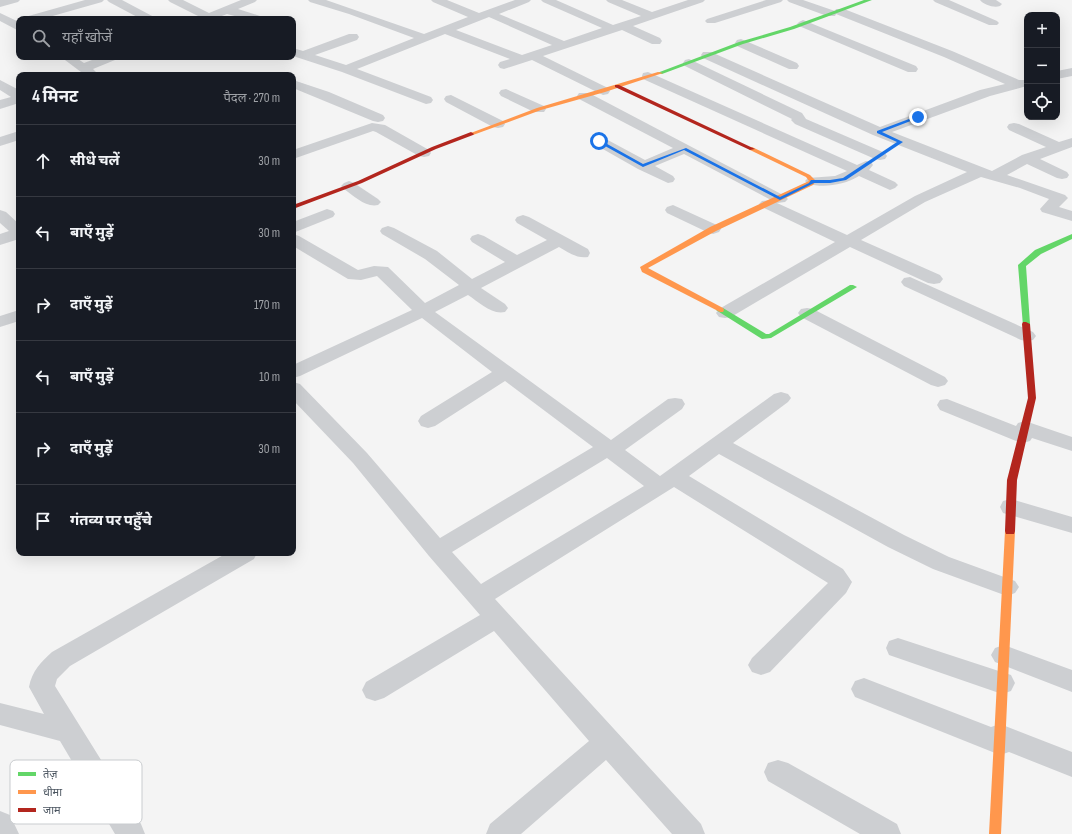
<!DOCTYPE html>
<html lang="hi">
<meta charset="utf-8">
<style>
:root{--surface:#171b24;--page:#242831;--text:#f1f3f6;--muted:#9ea1a6;--line:#363941}
body{margin:0;font-family:"Sofia Sans Condensed","Noto Sans Devanagari",sans-serif;background:var(--page);color:var(--text)}
.controls{position:absolute;right:12px;top:12px;display:grid;overflow:hidden;border-radius:8px;box-shadow:0 4px 16px #0002}
.controls button{width:36px;height:36px;display:grid;place-items:center;padding:0;border:0;border-bottom:1px solid var(--line);background:var(--surface);color:var(--text);font:20px sans-serif}
.stop{position:absolute;width:12px;height:12px;margin:-9px;border:3px solid #1a73e8;border-radius:50%;background:#fff}
.stop.end{background:#1a73e8;border-color:#fff;box-shadow:0 1px 4px #0008}
.list{margin:0;padding:0;list-style:none}
h2{display:flex;justify-content:space-between;align-items:center;height:52px;margin:0;padding:0 16px;font-size:17px}
h2 small{font-size:13px;font-weight:400;color:var(--muted)}
.list li{display:grid;grid-template-columns:26px 1fr auto;gap:12px;align-items:center;box-sizing:border-box;height:72px;padding:0 16px;border-top:1px solid var(--line)}
.list b{display:block;font-size:15px;white-space:nowrap}
.list em{font-size:13px;font-style:normal;color:var(--muted)}
.icon{flex:none;width:22px;height:22px;fill:none;stroke:currentColor;stroke-width:2;stroke-linecap:round;stroke-linejoin:round}
.map{position:relative;flex:none;width:1072px;height:834px;overflow:hidden}
.search{position:absolute;background:var(--surface);box-shadow:0 4px 16px #0002;left:16px;top:16px;width:280px;height:44px;display:flex;align-items:center;gap:10px;box-sizing:border-box;padding:0 14px;border-radius:8px;color:var(--muted);font-size:15px}
.panel{position:absolute;background:var(--surface);box-shadow:0 4px 16px #0002;left:16px;top:72px;width:280px;height:484px;border-radius:8px}
.map>svg:first-child{display:block}
.lines{fill:none;stroke-linecap:round;stroke-linejoin:round}
.street{fill:#cdcfd2;fill-rule:evenodd}
.fast{fill:#63d668;fill-rule:evenodd}
.slow{fill:#ff974d;fill-rule:evenodd}
.jam{fill:#b3261e;fill-rule:evenodd}
.route{fill:#1a73e8}
.key{fill:#fff;stroke:#c9cccf;stroke-width:1}
.key-label{font-size:11px;fill:#4b5560}
</style>
<div class="map">
<svg width="1072" height="834" viewBox="0 0 1072 834">
<rect width="100%" height="100%" fill="#f4f4f4"/>
<g class="lines">
<path class="street" d="M0,0H20L18,2L0,7Z
M85,0H104L102,2L42,19H23L25,17Z
M107,0H122L154,17L156,19H141L109,2Z
M168,0H183L209,13L241,0H257L255,2L238,9L263,17L265,19H246L227,14L214,19H198L200,17L170,2Z
M308,0H326L424,34L468,17L433,2L431,0H447L479,13L515,0H531L529,2L499,14L564,41L602,28L543,2L541,0H556L613,25L641,16L608,2L606,0H622L652,12L688,0H705L703,2L633,26L660,38L662,41L660,44H652L622,30L543,56L608,88L610,91L608,94L603,95L532,60L504,69L500,68L498,65L500,62L510,59L445,34L357,69L431,97L433,100L431,103L426,104L342,72L293,56V48L303,51L349,34H357L359,37L357,40L315,55L346,65L414,38L349,14L310,2ZM489,17L552,45L522,55L456,30Z
M766,0H783L781,2L715,23H707L705,21L707,19Z
M787,0H803L835,11L836,9H844L952,51L1019,80H1027V86L990,96L892,132L992,171L1022,155L1046,147L1009,130L1007,127L1009,124L1014,123L1019,124L1059,142L1072,138V147L1040,159L1067,172L1069,175L1067,178L1062,179L1057,178L1027,164L1007,175L1065,195L1068,198L1059,207L1072,211V221L1042,212L1040,209L1049,199L1020,188L981,177L925,202L861,240L940,275L943,279L940,283L934,284L928,283L850,247L731,317L725,318L719,317L716,313L719,309L835,242L762,207L759,204L762,201L771,200L684,154L655,166L673,176L675,179L673,182L668,183L638,169L594,144L592,141L594,138L599,137L604,138L645,160L673,148L579,99L577,96L579,93H589L785,196L788,199L785,202L777,203L847,235L915,196L967,172L873,135L703,58L701,55L703,52H711L880,127L980,90L1005,84L944,57L836,14L835,16H827L789,2Z
M933,0H949L997,21L999,23L997,25H989L935,2Z
M980,0H996L1002,4L1000,6C994,8 984,5 980,0Z
M0,13L19,22V31L0,21Z
M803,20L916,66L918,69L916,72H908L799,26L797,24L799,22Z
M741,39L797,63L799,66L797,69H789L737,46L735,43L737,40Z
M61,57H75L84,63L100,57H117L115,60L93,69L99,75H85Z
M689,59L802,113L806,119L885,153L887,156L885,159L880,160L875,159L795,124L791,120L792,119L685,66L683,63L685,60Z
M1072,68V76L1057,79V71Z
M648,72L857,165L866,161L871,162L873,165L869,170L895,182L898,185L895,188L890,190L859,176C844,185 825,188 808,184L805,181L808,178L835,176L847,171L643,79L642,76L643,73Z
M0,80L19,90V103L0,109V100L11,97L0,90Z
M293,80L329,92L383,115L385,118L383,121L378,122L373,121L293,88Z
M506,89L544,106L546,109L544,112H534L501,96L499,93L501,90Z
M451,95L503,121L505,124L503,127L498,128L493,127L446,102L444,99L446,96Z
M372,123L385,125L429,150L431,153L429,156L424,157L419,156L376,132L373,131L293,159V150Z
M19,131V140L0,146V137Z
M349,181L354,183L378,199L381,202L378,205C366,208 354,196 344,189L341,186L344,183Z
M673,205L719,226L721,229L719,232L713,234L707,232L667,213L665,210L667,207Z
M327,209L333,211L335,214L333,217L293,233V222Z
M0,210L6,212L19,224V239L0,245V234L9,231L0,223Z
M523,215L529,217L588,249L590,253L588,257C577,259 568,252 559,247L481,288L505,304L508,308L505,312C491,315 479,302 468,295L435,312L611,440L668,399L675,398L682,399L685,404L682,409L625,450L660,476L774,394L781,392L788,394L791,398L788,402L733,443L904,535L949,557L1015,581L1019,587L1015,593L1007,596L933,569L888,547L719,454L689,476L843,569L852,582L846,593L770,672L761,675L752,672L748,665L752,658L828,583L674,487L495,599L701,824L705,834H672L606,760L521,834H486L490,824L589,741L494,631L384,698L375,701L366,698L362,690L366,682L480,615L429,556L353,463L293,400V382L300,384L367,453L440,538L593,447L505,381L435,426L428,428L421,426L418,421L421,416L492,372L422,318L300,376L293,378V365L412,310L377,276L361,280L348,279L293,246V234L299,236L358,270L374,266L388,267L425,303L459,285L425,259L382,234L380,231L382,228L388,226L394,228L437,251L472,279L505,262L472,242L470,239L472,236L478,234L484,236L517,255L547,240L517,223L515,220L517,217ZM607,458L644,486L481,584L452,552Z
M910,277L1033,332L1036,336L1033,340L1027,341L1021,340L904,286L901,282L904,278Z
M807,308L813,309L945,377L948,381L945,385L938,387L931,385L801,317L798,313L801,309Z
M19,310V321L0,327V316Z
M947,399L1016,426L1018,423L1025,421L1072,437V451L1032,438L1030,441L1023,443L1016,441L940,410L937,405L940,400Z
M1011,499L1072,517V533L1003,513L1000,507L1003,501Z
M227,553H257L254,559L70,666L57,679L55,686L141,824L145,834H115L60,741L0,725V703L44,714L29,687C32,671 41,662 52,652Z
M898,638L1011,675L1015,683L1011,691L1002,694L889,655L886,648L889,641Z
M1004,645L1072,670V692L995,662L991,655L995,648Z
M864,678L991,727L1000,724L1072,752V777L1009,752L1000,755L855,697L851,689L855,681Z
M778,760L788,763L897,824L901,834H860L768,781L764,772L768,763Z
M0,811L10,815L19,834H0Z"/>
<path class="fast" d="M864,0H872L794,29L743,44L662,74L657,73L739,42L790,27Z
M1072,234V239L1041,254L1026,266L1030,324L1026,326H1023L1018,265L1035,250Z
M850,285H853L857,287L771,338L762,339L716,310L717,308H723L766,334H769Z"/>
<path class="slow" d="M658,72L663,73L605,92L541,110L473,135L468,134L537,108Z
M752,147L810,175L816,181L813,185L716,231L648,268L723,308L724,310L723,312H720L642,272L640,267L710,227L809,181L806,177L750,150L749,149Z
M1010,527L1014,528L1015,531L1001,834H989L1005,531L1006,528Z"/>
<path class="jam" d="M615,85H619L755,149L750,150L615,87Z
M471,132L474,134L473,135L436,149L362,183L293,209V205L358,181L432,147Z
M1023,322H1026L1030,324L1036,398L1017,480L1015,531L1014,534H1006L1005,531L1007,480L1028,398L1022,324Z"/>
</g>
<path class="route" d="M917,116L921,117L882,132L903,142L846,180L830,183H814L780,200L684,150L643,167L596,141L600,140L643,164L686,148L780,197L809,183L811,180H830L843,178L897,142L877,133V131Z"/>
<rect x="10" y="760" width="132" height="64" rx="6" class="key"/>
<rect x="18" y="772" width="18" height="4" fill="#63d668"/>
<rect x="18" y="790" width="18" height="4" fill="#ff974d"/>
<rect x="18" y="808" width="18" height="4" fill="#b3261e"/>
<g class="key-label">
<text x="43" y="778">तेज़</text>
<text x="43" y="796">धीमा</text>
<text x="43" y="814">जाम</text>
</g>
</svg>
<div class="controls">
<button>+</button>
<button>−</button>
<button><svg class="icon" aria-label="locate" viewBox="0 0 24 24"><circle cx="12" cy="12" r="6"/><path d="M12 2v4M12 18v4M2 12h4M18 12h4"/></svg></button>
</div>
<div class="stop" style="left:599px;top:141px"></div>
<div class="stop end" style="left:918px;top:117px"></div>
<div class="search"><svg class="icon" aria-label="search" viewBox="0 0 24 24"><circle cx="10" cy="10" r="6"/><path d="M15 15l6 6"/></svg>यहाँ खोजें</div>
<section class="panel">
<h2>4 मिनट<small>पैदल · 270 m</small></h2>
<ul class="list">
<li><svg class="icon" aria-label="ahead" viewBox="0 0 24 24"><path d="M12 20V5M6 11l6-6 6 6"/></svg><div><b>सीधे चलें</b></div><em>30 m</em></li>
<li><svg class="icon" aria-label="left" viewBox="0 0 24 24"><path d="M17 20v-9H6M10 6l-5 5 5 5"/></svg><div><b>बाएँ मुड़ें</b></div><em>30 m</em></li>
<li><svg class="icon" aria-label="right" viewBox="0 0 24 24"><path d="M7 20v-9h11M14 6l5 5-5 5"/></svg><div><b>दाएँ मुड़ें</b></div><em>170 m</em></li>
<li><svg class="icon" aria-label="left" viewBox="0 0 24 24"><path d="M17 20v-9H6M10 6l-5 5 5 5"/></svg><div><b>बाएँ मुड़ें</b></div><em>10 m</em></li>
<li><svg class="icon" aria-label="right" viewBox="0 0 24 24"><path d="M7 20v-9h11M14 6l5 5-5 5"/></svg><div><b>दाएँ मुड़ें</b></div><em>30 m</em></li>
<li><svg class="icon" aria-label="arrive" viewBox="0 0 24 24"><path d="M6 21V4h12l-3 4 3 4H6"/></svg><div><b>गंतव्य पर पहुँचे</b></div></li>
</ul>
</section>
</div>
